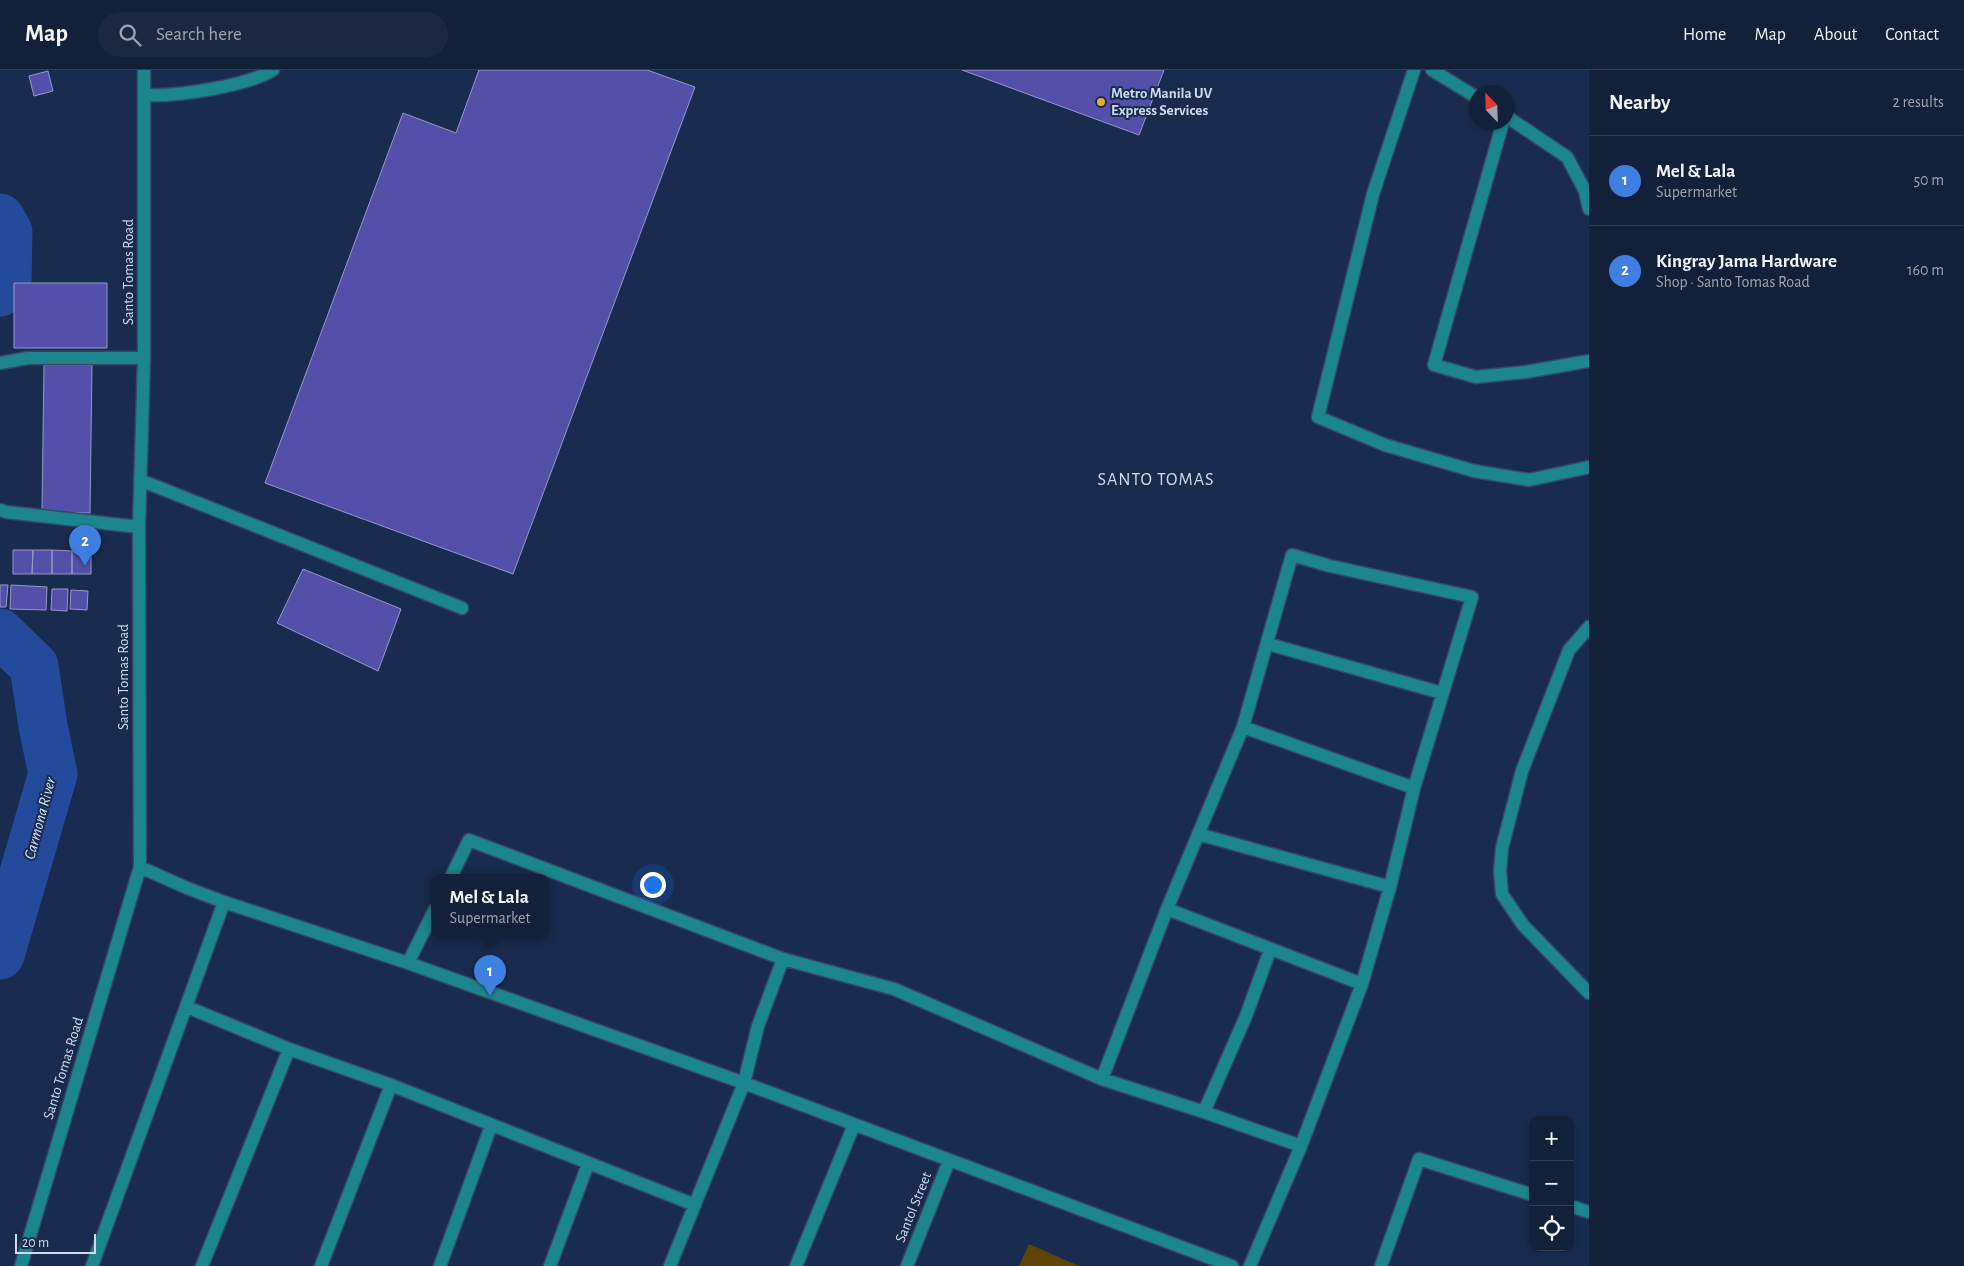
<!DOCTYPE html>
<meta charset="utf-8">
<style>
:root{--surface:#13203a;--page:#1c2842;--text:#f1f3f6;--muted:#9da3af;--line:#323e54;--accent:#d93025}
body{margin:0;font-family:"Alegreya Sans",sans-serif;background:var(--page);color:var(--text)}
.controls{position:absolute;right:15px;bottom:15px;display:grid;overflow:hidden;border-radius:10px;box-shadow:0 1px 4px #0004}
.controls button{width:45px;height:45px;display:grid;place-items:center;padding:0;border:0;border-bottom:1px solid var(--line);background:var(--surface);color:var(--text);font:25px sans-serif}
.compass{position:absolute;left:1469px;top:15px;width:45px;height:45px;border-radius:50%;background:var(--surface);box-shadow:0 1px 4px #0004;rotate:337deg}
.scale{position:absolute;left:15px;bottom:12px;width:81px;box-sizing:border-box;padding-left:5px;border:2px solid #cedaf1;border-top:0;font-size:14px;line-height:18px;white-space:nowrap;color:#cedaf1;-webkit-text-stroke:4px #192b4e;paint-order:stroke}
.you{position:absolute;left:652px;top:814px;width:18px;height:18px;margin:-12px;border:4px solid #fff;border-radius:50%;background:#1a73e8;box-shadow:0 0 0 8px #1a73e833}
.badge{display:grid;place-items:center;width:32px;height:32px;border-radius:50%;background:var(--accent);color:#fff;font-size:16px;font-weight:700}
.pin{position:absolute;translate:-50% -41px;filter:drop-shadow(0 1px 2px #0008)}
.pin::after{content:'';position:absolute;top:26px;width:18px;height:15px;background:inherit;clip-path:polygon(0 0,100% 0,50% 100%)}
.popup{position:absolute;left:431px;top:804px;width:118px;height:65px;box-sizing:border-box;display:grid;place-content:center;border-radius:10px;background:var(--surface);filter:drop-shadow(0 1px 4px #0005);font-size:16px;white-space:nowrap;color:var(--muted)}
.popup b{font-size:19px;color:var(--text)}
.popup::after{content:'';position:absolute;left:50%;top:100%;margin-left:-10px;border:10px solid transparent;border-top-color:var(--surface)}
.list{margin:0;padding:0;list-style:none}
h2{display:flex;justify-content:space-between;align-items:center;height:65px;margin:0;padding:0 20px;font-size:21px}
h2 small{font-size:16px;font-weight:400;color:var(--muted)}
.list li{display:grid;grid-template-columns:32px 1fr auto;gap:15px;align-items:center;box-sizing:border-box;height:90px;padding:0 20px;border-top:1px solid var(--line)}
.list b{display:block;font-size:19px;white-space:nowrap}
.list p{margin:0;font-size:16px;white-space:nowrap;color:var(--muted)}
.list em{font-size:16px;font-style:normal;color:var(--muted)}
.icon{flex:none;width:28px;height:28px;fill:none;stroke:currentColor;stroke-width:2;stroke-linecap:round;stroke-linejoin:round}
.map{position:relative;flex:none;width:1589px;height:1196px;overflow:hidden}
header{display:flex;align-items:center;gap:30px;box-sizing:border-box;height:70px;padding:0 25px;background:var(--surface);border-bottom:1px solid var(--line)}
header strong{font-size:24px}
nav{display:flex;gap:28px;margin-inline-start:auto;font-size:18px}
.search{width:350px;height:45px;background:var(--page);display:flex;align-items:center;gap:12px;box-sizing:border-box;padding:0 18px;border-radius:28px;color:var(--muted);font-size:19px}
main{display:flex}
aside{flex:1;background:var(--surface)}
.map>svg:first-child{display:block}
.green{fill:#5f4505}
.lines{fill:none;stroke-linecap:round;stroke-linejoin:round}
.river{stroke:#234a9b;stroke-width:49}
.building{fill:#544fa9;stroke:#9799c8}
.minor-casing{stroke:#364768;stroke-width:15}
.minor{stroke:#1c868e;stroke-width:12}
.poi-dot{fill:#e4ad35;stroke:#192b4e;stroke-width:2}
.labels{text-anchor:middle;stroke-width:4;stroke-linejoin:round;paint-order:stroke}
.poi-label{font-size:15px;font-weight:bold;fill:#cedaf1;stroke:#192b4e;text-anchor:start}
.street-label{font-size:15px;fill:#cedaf1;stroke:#192b4e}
.water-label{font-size:16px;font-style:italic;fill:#d8e5fc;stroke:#192b4e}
.quarter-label{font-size:18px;letter-spacing:1px;fill:#cedaf1;stroke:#192b4e}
</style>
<header>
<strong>Map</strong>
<div class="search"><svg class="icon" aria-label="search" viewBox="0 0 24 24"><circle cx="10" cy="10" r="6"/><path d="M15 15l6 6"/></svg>Search here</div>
<nav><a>Home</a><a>Map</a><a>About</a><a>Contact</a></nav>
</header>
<main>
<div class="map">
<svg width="1589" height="1196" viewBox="0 0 1589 1196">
<rect width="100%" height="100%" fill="#192b4e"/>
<path class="green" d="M1029,1174L1079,1196H1019Z"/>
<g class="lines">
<path class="river" d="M0,148L8,162L7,212L0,222
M0,563L34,596L43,656L53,704L0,885"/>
</g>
<path class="building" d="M479,0H647L695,17L513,504L265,413L403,43L456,63Z
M962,0H1164L1139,65Z
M48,1L53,21L34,26L29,6Z
M14,213H107V278H14Z
M44,295H92L90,443L42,442Z
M13,480H33L32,504H13Z
M33,480H52V504H32Z
M52,480L72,481V504H52Z
M72,481H91V504H72Z
M303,499L401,539L378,601L277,553Z
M0,515H8L6,537H0Z
M11,515L47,517L46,540L10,539Z
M52,519H68L67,541L51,540Z
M71,520L88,521L87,540L70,539Z"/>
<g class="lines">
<g class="minor-casing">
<path id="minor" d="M1414,0L1373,124L1318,347L1385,375L1474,401L1529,410L1589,397
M1432,0L1476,27
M145,25C175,27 247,16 273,0
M1506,46L1567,87L1585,121L1589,139
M1503,52L1434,295L1476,307L1526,302L1589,291
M0,293L28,288H144
M140,410L462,538
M0,440L6,442L139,457
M1589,557L1569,580L1522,701L1502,778L1500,801L1502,824L1523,855L1589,923
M1268,574L1442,623
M1243,657L1414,718
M1198,764L1390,817
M140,797L187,818L224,832L408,893L744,1013L1232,1196
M451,807L469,770L783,889
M1167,839L1362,914
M408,893L435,839
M187,937L289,979L391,1015L695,1135
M1102,1009L1167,839L1243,657L1292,485L1330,496L1472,527L1414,718L1390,817L1362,914L1301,1076L1250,1196
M1204,1042L1246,946L1270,880
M1570,1136L1589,1142
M21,1196L140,797L139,457L144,288V0
M92,1196L224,832
M202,1196L289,979
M321,1196L391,1015
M440,1196L491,1056
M550,1196L588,1094
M670,1196L744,1013L758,956L783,889L894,919L1102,1009L1204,1042L1301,1076
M796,1196L854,1055
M907,1196L949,1091
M1381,1196L1419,1089L1533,1125"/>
</g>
<use href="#minor" class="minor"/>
</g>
<circle class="poi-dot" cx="1101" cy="32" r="5"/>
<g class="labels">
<g class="poi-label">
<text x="1111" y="28">Metro Manila UV<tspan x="1111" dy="17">Express Services</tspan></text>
</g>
<g class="street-label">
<text transform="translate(128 202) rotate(-90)" y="5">Santo Tomas Road</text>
<text transform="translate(123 607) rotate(-90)" y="5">Santo Tomas Road</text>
<text transform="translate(63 998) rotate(-73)" y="5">Santo Tomas Road</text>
<text transform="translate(913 1137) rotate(-68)" y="5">Santol Street</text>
</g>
<g class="water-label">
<text transform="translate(39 748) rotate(-75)" y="6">Carmona River</text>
</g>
<g class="quarter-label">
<text x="1156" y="415">SANTO TOMAS</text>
</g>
</g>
</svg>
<div class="controls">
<button>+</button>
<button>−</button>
<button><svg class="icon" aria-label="locate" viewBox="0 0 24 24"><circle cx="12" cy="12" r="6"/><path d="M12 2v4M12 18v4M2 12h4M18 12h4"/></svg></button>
</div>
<svg class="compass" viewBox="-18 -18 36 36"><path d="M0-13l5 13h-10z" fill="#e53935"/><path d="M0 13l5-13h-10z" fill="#9da3af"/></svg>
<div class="scale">20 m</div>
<div class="you"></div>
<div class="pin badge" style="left:490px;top:926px;background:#3f7fe0">1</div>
<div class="popup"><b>Mel &amp; Lala</b>Supermarket</div>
<div class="pin badge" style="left:85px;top:496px;background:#3f7fe0">2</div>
</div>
<aside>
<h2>Nearby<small>2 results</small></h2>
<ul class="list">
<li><span class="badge" style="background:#3f7fe0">1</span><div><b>Mel &amp; Lala</b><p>Supermarket</p></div><em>50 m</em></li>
<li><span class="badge" style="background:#3f7fe0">2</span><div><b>Kingray Jama Hardware</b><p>Shop · Santo Tomas Road</p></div><em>160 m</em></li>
</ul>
</aside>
</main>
